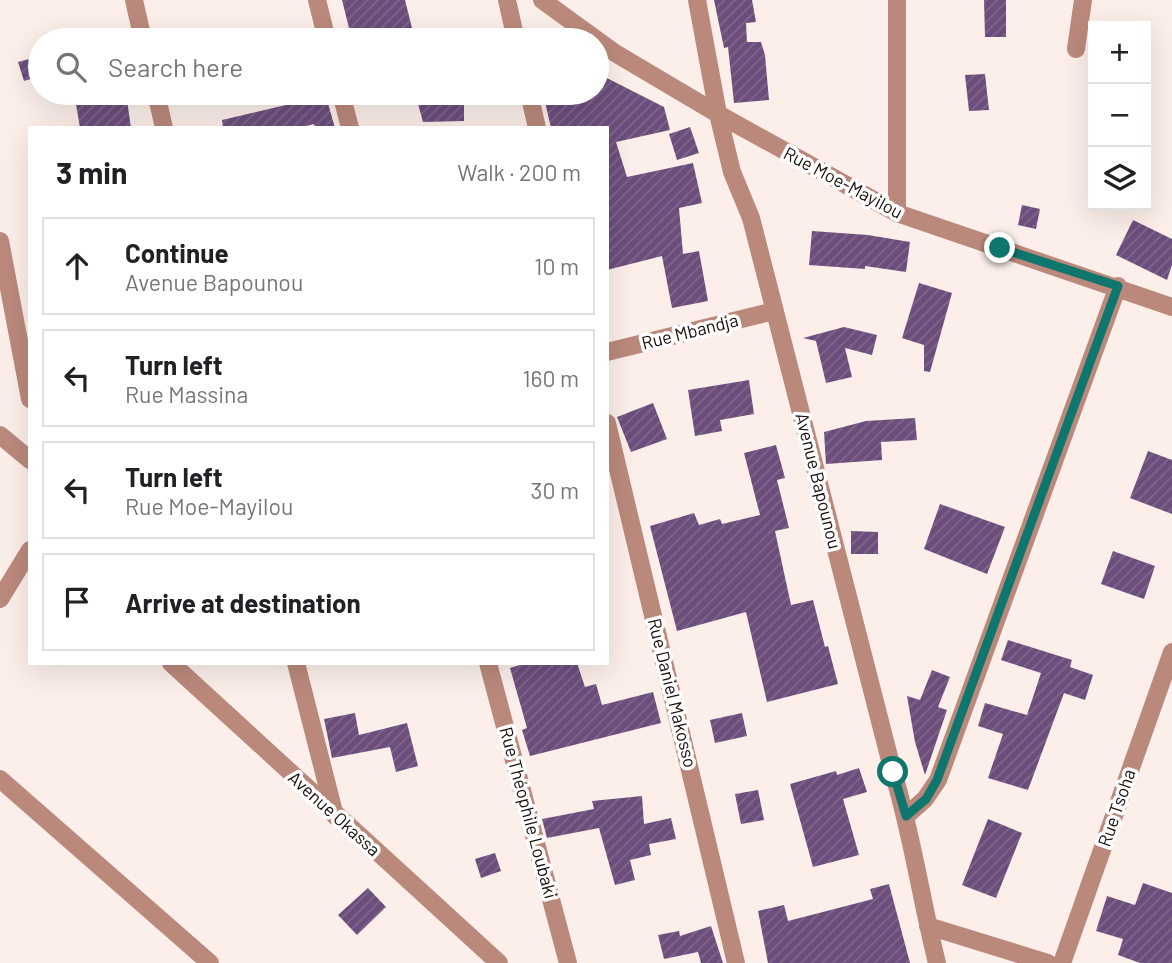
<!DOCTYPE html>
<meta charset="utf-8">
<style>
:root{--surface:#fff;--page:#f2f2f2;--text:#202124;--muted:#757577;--line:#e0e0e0}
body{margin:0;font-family:Barlow,sans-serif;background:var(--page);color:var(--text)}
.controls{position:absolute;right:21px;top:21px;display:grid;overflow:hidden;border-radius:0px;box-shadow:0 7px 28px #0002}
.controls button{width:63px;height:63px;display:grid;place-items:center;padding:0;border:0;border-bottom:2px solid var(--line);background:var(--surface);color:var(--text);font:35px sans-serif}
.stop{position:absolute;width:21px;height:21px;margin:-16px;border:5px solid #0f766e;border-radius:50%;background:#fff}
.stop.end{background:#0f766e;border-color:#fff;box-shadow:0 2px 7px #0008}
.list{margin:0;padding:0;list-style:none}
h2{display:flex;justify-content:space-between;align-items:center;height:91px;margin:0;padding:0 28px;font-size:30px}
h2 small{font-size:23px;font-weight:400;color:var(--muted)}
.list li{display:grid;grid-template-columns:46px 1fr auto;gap:21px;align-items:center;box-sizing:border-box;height:98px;margin:0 14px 14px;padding:0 14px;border:2px solid var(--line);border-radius:0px}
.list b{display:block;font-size:26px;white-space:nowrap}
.list p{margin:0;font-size:23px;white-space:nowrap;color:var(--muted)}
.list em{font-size:23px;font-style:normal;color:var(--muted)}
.icon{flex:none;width:38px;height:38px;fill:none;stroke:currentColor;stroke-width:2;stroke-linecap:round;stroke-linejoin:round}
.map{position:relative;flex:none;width:1172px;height:963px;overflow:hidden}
.search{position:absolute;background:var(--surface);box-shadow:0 7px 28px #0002;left:28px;top:28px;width:581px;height:77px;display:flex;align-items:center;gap:18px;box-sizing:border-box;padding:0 24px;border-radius:38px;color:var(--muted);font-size:26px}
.panel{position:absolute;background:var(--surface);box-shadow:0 7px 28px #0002;left:28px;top:126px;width:581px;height:539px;border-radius:0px}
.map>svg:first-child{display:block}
.building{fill:url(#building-hatch)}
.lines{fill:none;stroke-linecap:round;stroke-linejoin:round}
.minor{stroke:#bb897c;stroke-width:18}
.route{stroke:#0f766e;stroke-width:9}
.labels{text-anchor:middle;stroke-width:7;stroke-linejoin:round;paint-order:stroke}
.street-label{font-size:18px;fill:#170d09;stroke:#fff}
</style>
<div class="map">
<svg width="1172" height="963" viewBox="0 0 1172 963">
<defs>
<pattern id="building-hatch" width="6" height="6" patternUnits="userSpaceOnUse" patternTransform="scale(1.75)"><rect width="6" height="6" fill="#6c4e7d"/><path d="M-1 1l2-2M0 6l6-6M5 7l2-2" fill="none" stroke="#7f688b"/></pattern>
</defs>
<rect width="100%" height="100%" fill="#fcefea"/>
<path class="building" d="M342,0H405L415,40H352Z
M714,0H752L756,22L746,23L747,42H761L765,55L769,100L734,103L728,47L724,48Z
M984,0H1006V37H985Z
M40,56V76L24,81L18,62Z
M597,73L664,107L670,130L616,142L627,177L693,163L702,203L679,208L683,254L699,251L708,301L672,308L662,256L607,270V128H551L543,93H597Z
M985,74L989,110L969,111L965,75Z
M111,93H126L131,128H80L75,98Z
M305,93H325L335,128H315L314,124L298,128H223L222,120L307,100Z
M415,93H464V121L423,122Z
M690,127L699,153L677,160L669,134Z
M1022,205L1040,209L1036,229L1018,225Z
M1133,220L1172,239V265L1167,280L1116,255Z
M812,231L868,235L910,242L906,272L865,266V269L809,265Z
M919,283L952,293L930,372L924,371V345L902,338Z
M844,327L877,335L872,355L845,348L852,377L826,383L816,341L803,338Z
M749,380L754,414L720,420L722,431L695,436L688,390Z
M653,403L667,439L631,452L617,417Z
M915,418L917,440L881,442L882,460L826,464L824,432L866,421Z
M776,445L785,478L777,480L789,528L775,531L791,605L813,600L825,647L828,646L838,684L767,702L746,612L677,631L650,526L694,513L699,525L720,519L722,524L760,515L744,453Z
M1148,451L1172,460V514L1130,498Z
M940,504L1005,527L987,574L924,549Z
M851,531L878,532V554H851Z
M1113,551L1155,566L1144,599L1101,584Z
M1008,640L1072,660L1070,667L1093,675L1085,700L1064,693L1028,790L988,778L1003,734L978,726L985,703L1027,715L1041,673L1001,660Z
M527,663H577L585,687L596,684L602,705L653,692L661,723L530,756L522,730L527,728L510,668Z
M932,670L950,677L938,707L947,710L925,775L915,742L907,696L920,700Z
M355,713L359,735L407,723L418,766L396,772L390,747L332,758L324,719Z
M742,713L747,736L715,743L710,720Z
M859,768L867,792L843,799L859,855L813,867L790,784L836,771L837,775Z
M758,790L764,820L741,824L735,794Z
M642,796L644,824L671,818L676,839L649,844L651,855L630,860L635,880L615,885L599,828L547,838L542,819L594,809L592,801Z
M988,819L1022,833L996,898L962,885Z
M495,853L501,871L481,878L475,859Z
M1143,883L1172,893V963H1140L1118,955L1123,939L1096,931L1107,896L1135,905Z
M889,884L910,963H768L758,911L784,905L788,921L873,899L870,889Z
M368,888L386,907L357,935L338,915Z
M711,926L723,963H701L698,952L664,959L658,935L679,931L680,936Z"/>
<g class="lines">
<path class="minor" d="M134,0L143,40
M317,0L327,40
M507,0L516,40
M542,0L615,53L718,114L897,213L1172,307
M697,0L718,114L732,172L751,218L893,772C912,834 921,899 937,963
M1076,49L1083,0
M156,93L164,128
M341,93L350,128
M529,93L537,128
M897,213V0
M0,241L30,399
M607,352L774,311
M607,423L736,963
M0,435L30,460
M0,599L30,550
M171,663L499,963
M296,663L335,816
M488,663L568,963
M0,779L210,963
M906,816L925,799L938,780L1118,286
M928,926L1048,963
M1062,963L1172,652"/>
</g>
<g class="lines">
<path class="route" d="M893,772L906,816L926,799L937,780L1118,286L1000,248"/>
</g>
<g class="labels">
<g class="street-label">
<text transform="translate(843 183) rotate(28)" y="6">Rue Moe-Mayilou</text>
<text transform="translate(690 332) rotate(-14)" y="6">Rue Mbandja</text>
<text transform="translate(818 481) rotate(76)" y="6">Avenue Bapounou</text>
<text transform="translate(672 693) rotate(76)" y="6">Rue Daniel Makosso</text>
<text transform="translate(1117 808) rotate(-71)" y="6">Rue Tsoha</text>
<text transform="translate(528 813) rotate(75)" y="6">Rue Théophile Loubaki</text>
<text transform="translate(334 814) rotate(42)" y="6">Avenue Okassa</text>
</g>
</g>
</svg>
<div class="controls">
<button>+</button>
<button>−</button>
<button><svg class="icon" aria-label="layers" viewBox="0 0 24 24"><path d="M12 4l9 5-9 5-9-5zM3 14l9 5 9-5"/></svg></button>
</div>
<div class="stop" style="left:893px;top:772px"></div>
<div class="stop end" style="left:1000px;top:248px"></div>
<div class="search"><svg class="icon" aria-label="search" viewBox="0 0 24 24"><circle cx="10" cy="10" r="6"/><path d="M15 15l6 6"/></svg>Search here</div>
<section class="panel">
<h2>3 min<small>Walk · 200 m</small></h2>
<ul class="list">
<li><svg class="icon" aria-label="ahead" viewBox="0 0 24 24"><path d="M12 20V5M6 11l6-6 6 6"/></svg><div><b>Continue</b><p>Avenue Bapounou</p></div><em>10 m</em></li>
<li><svg class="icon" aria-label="left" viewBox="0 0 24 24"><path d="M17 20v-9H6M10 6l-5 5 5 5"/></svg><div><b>Turn left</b><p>Rue Massina</p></div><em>160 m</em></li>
<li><svg class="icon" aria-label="left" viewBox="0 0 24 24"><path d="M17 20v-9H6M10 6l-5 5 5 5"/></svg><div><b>Turn left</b><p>Rue Moe-Mayilou</p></div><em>30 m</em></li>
<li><svg class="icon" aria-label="arrive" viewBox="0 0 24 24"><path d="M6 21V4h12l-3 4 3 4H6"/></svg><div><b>Arrive at destination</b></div></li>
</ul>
</section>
</div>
